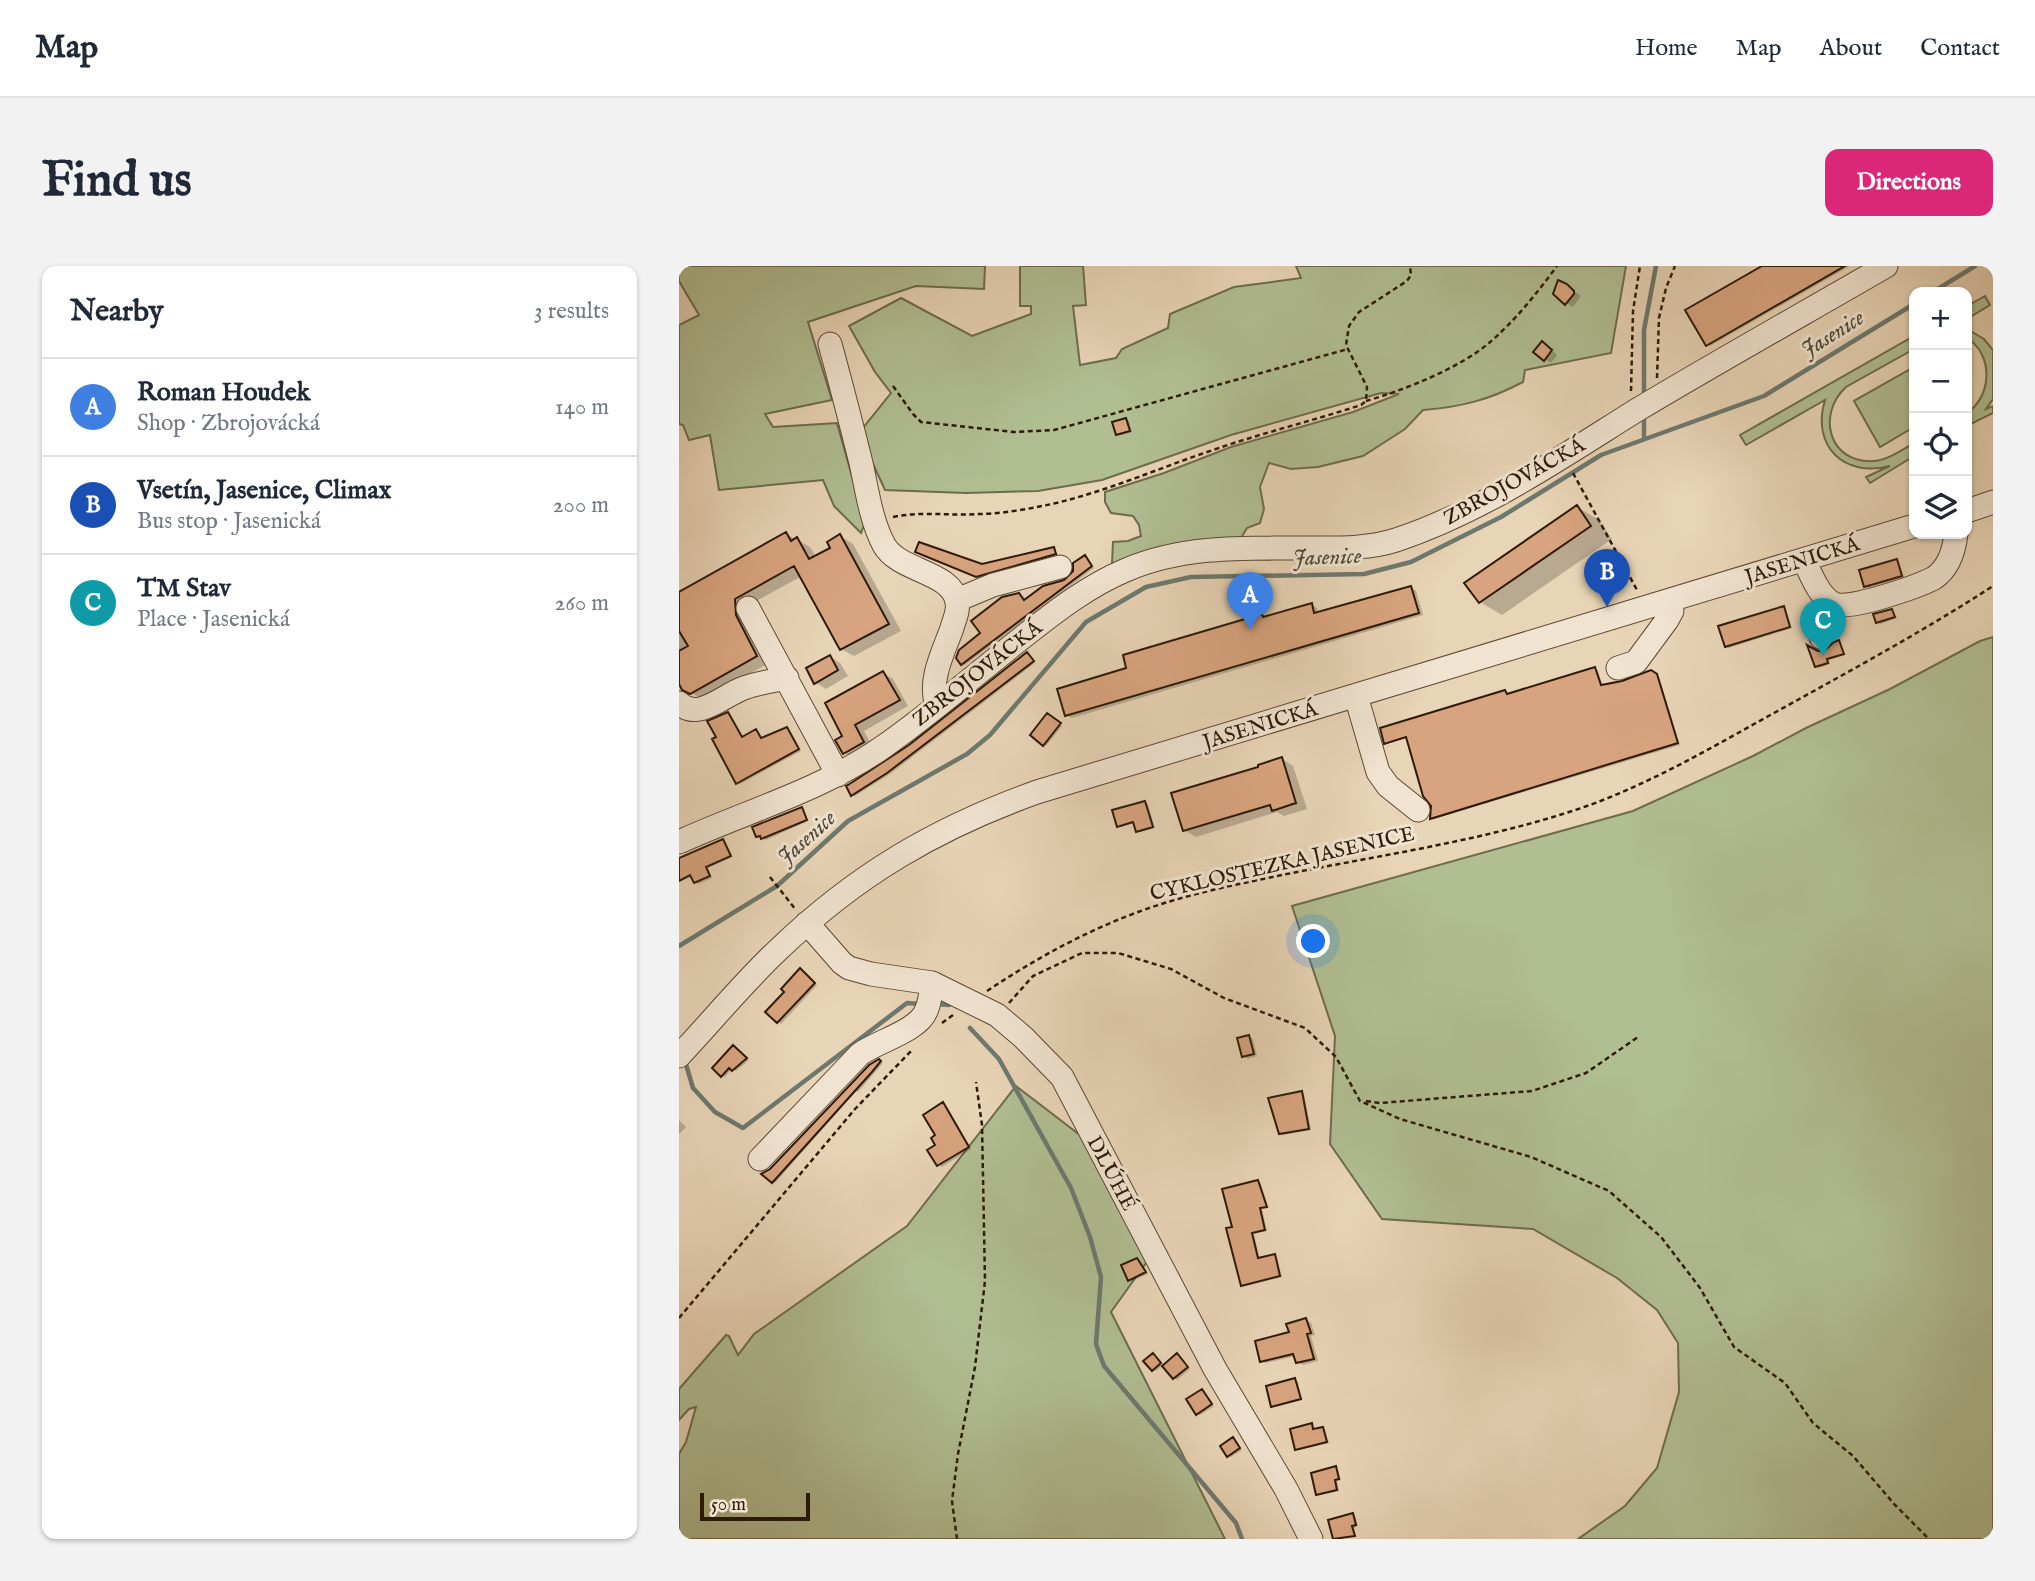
<!DOCTYPE html>
<meta charset="utf-8">
<style>
:root{--surface:#fff;--page:#f2f2f3;--text:#1f2937;--muted:#747a83;--line:#e0e1e3;--accent:#db2777}
body{margin:0;font-family:"IM FELL English",serif;background:var(--page);color:var(--text)}
.controls{position:absolute;right:21px;top:21px;display:grid;overflow:hidden;border-radius:14px;box-shadow:0 2px 5px #0004}
.controls button{width:63px;height:63px;display:grid;place-items:center;padding:0;border:0;border-bottom:2px solid var(--line);background:var(--surface);color:var(--text);font:35px sans-serif}
.scale{position:absolute;left:21px;bottom:18px;width:110px;box-sizing:border-box;padding-left:7px;border:4px solid #2d1a08;border-top:0;font-size:19px;line-height:24px;white-space:nowrap;color:#2d1a08;-webkit-text-stroke:5px #f0e3d0;paint-order:stroke}
.you{position:absolute;left:635px;top:676px;width:24px;height:24px;margin:-18px;border:5px solid #fff;border-radius:50%;background:#1a73e8;box-shadow:0 0 0 10px #1a73e833}
.badge{display:grid;place-items:center;width:46px;height:46px;border-radius:50%;background:var(--accent);color:#fff;font-size:23px;font-weight:700}
.pin{position:absolute;translate:-50% -58px;filter:drop-shadow(0 2px 4px #0008)}
.pin::after{content:'';position:absolute;top:37px;width:24px;height:21px;background:inherit;clip-path:polygon(0 0,100% 0,50% 100%)}
.list{margin:0;padding:0;list-style:none}
h2{display:flex;justify-content:space-between;align-items:center;height:91px;margin:0;padding:0 28px;font-size:30px}
h2 small{font-size:23px;font-weight:400;color:var(--muted)}
.list li{display:grid;grid-template-columns:46px 1fr auto;gap:21px;align-items:center;box-sizing:border-box;height:98px;padding:0 28px;border-top:2px solid var(--line)}
.list b{display:block;font-size:26px;white-space:nowrap}
.list p{margin:0;font-size:23px;white-space:nowrap;color:var(--muted)}
.list em{font-size:23px;font-style:normal;color:var(--muted)}
.icon{flex:none;width:38px;height:38px;fill:none;stroke:currentColor;stroke-width:2;stroke-linecap:round;stroke-linejoin:round}
.map{position:relative;flex:none;width:1314px;height:1273px;overflow:hidden;border-radius:14px}
header{display:flex;align-items:center;gap:42px;box-sizing:border-box;height:98px;padding:0 35px;background:var(--surface);border-bottom:2px solid var(--line)}
header strong{font-size:33px}
nav{display:flex;gap:38px;margin-inline-start:auto;font-size:24px}
.intro{display:flex;align-items:center;justify-content:space-between;box-sizing:border-box;height:168px;padding:0 42px}
h1{margin:0;font-size:49px}
.button{padding:18px 32px;border-radius:14px;background:var(--accent);color:#fff;font-size:24px;font-weight:700}
main{display:flex;gap:42px;padding:0 42px}
aside{flex:1;background:var(--surface);border-radius:14px;box-shadow:0 2px 5px #0004}
.map>svg:first-child{display:block}
.green{fill:#b0be92;stroke:#6e6c4d;stroke-width:2}
.shadow{fill:#0003}
.lines{fill:none;stroke-linecap:round;stroke-linejoin:round}
.stream{stroke:#6d796e;stroke-width:4.5}
.building{fill:#d8a47f;stroke:#2d1a08;stroke-width:2}
.minor-casing{stroke:#5c4834;stroke-width:25}
.path{stroke:#2d1a08;stroke-width:2.5;stroke-dasharray:5 3.5;stroke-linecap:butt}
.minor{stroke:#f0e3d0;stroke-width:23}
.labels{text-anchor:middle;stroke-width:6;stroke-linejoin:round;paint-order:stroke}
.street-label{font-size:21px;fill:#2d1a08;stroke:#f0e3d0}
.water-label{font-size:23px;font-style:italic;fill:#4d493b;stroke:#f0e3d0}
</style>
<header>
<strong>Map</strong>
<nav><a>Home</a><a>Map</a><a>About</a><a>Contact</a></nav>
</header>
<div class="intro"><h1>Find us</h1><a class="button">Directions</a></div>
<main>
<aside>
<h2>Nearby<small>3 results</small></h2>
<ul class="list">
<li><span class="badge" style="background:#3f7fe0">A</span><div><b>Roman Houdek</b><p>Shop · Zbrojovácká</p></div><em>140 m</em></li>
<li><span class="badge" style="background:#1a4fb4">B</span><div><b>Vsetín, Jasenice, Climax</b><p>Bus stop · Jasenická</p></div><em>200 m</em></li>
<li><span class="badge" style="background:#0f9aa8">C</span><div><b>TM Stav</b><p>Place · Jasenická</p></div><em>260 m</em></li>
</ul>
</aside>
<div class="map">
<svg width="1314" height="1273" viewBox="0 0 1314 1273">
<rect width="100%" height="100%" fill="#e8d4b6"/>
<filter id="stains"><feTurbulence type="fractalNoise" baseFrequency=".00286" numOctaves="4"/><feColorMatrix values="0 0 0 0 .2 0 0 0 0 .09 0 0 0 0 .02 0 0 0 .5 -.17"/></filter>
<radialGradient id="worn" r=".72"><stop offset=".6" stop-color="#630" stop-opacity="0"/><stop offset="1" stop-color="#630" stop-opacity=".3"/></radialGradient>
<path class="green" d="M0,0H306L305,23L237,20L129,56L153,134L86,148L94,161L158,157L186,257L182,267L155,240L144,214L40,224L31,169L10,174L4,159L0,158V59L20,49L0,15Z
M341,0H404L407,39L394,40L401,99L437,92L443,83L489,62L491,48L555,21L622,12L617,0H947L932,87L846,104L844,116C810,134 782,141 744,144L726,163L684,190L639,201L612,203L590,197L581,221L585,243L581,257L568,262L562,272L468,288L433,298L434,276L449,275L462,270L460,259L454,250L432,247L426,236V226L485,207L552,181L674,146L720,128L702,127L552,169L423,214L359,225L287,227L206,224L183,174L184,162L212,127L196,106L170,60L222,32L293,70L352,48V40H341Z
M1306,30L1311,39L1288,53V40Z
M1288,63L1305,73L1314,84V133L1307,143L1314,140V147L1288,160V147C1314,129 1314,88 1288,72Z
M1235,70V83L1167,121C1137,149 1150,198 1195,195C1209,194 1223,184 1235,177V190L1191,217L1187,211L1211,200C1165,212 1132,180 1146,134L1067,179L1061,169Z
M1235,101V161L1201,181L1175,135Z
M1314,371V1273H899L946,1240L978,1202L1000,1126L999,1077L978,1044L938,1012L854,963L703,953L651,878L656,770L613,640L954,545L1074,490L1127,462L1211,423L1301,375Z
M337,820L436,896L477,983L432,1046L546,1273H0V1188L7,1176L17,1141L10,1143L0,1154V1123L47,1069L50,1070L59,1089L75,1068L228,960Z"/>
<path class="shadow" d="M1087,0H1171L1031,80L1028,79Z
M887,19L902,30L894,41L887,37Z
M870,81L878,89L872,97L866,93Z
M447,153L450,155L453,166L442,169L439,168Z
M898,241L920,254L933,273L823,349L801,336Z
M107,268L131,281L137,291L153,283L161,270L174,278L222,365L175,390L162,383L123,310L68,340L90,397L25,434L4,422L0,415V328Z
M375,282L379,289L301,311L241,287L303,300Z
M407,291L415,302L286,399L283,398L304,368L340,328L346,335L386,316Z
M1217,295L1220,296L1225,311L1190,322L1187,320Z
M732,321L737,325L744,349L393,452L387,449L450,404L583,350L586,352L632,339L638,342L639,348Z
M1105,342L1107,344L1113,362L1050,382L1047,380Z
M1213,344L1218,352L1201,358L1198,356Z
M1160,376L1166,389L1150,394L1151,398L1140,402L1137,400L1147,386Z
M351,390L356,397L211,508L176,530L173,528Z
M151,391L161,397L169,410L147,423L136,416Z
M916,403L919,405L924,421L944,417L972,406L980,412L1001,479L755,553L753,552L826,426L830,430Z
M204,407L214,413L229,440L185,465L194,482L175,492L165,487L166,470Z
M49,448L64,472L77,465L84,473L108,463L122,485L61,518L59,517L39,471Z
M371,451L383,460L367,480L365,478Z
M603,493L614,500L628,543L605,550L598,546L517,571L505,564L581,502Z
M466,536L469,538L476,562L461,566L456,557L442,561L440,560Z
M123,543L129,555L87,574L78,570Z
M43,575L51,592L29,602L33,612L19,618L14,611L0,615V594Z
M124,706L138,719L102,758L99,756Z
M570,771L574,773L578,790L569,793L565,790Z
M57,783L70,794L57,805L53,803L46,811L43,809Z
M200,795L204,797L179,826L177,825L96,917L94,916L92,904Z
M622,827L625,828L632,864L604,869L601,867Z
M264,839L268,841L292,883L263,901L260,898L259,869Z
M0,854L7,861L0,868Z
M579,916L582,918L589,942L583,943L588,965L575,968L581,994L595,990L598,992L603,1011L566,1020L563,1018L555,962Z
M458,994L469,1008L453,1015L450,1014Z
M627,1054L632,1057L636,1069L632,1070L639,1095L624,1099L619,1096L617,1090L587,1097L582,1095Z
M477,1091L484,1099L477,1105L474,1104Z
M500,1091L511,1103L498,1114L485,1100Z
M616,1114L619,1116L623,1134L596,1141L594,1140Z
M523,1125L535,1140L521,1149L518,1148Z
M632,1159L636,1165L646,1164L650,1177L620,1184L618,1183Z
M554,1173L563,1184L552,1191L549,1190Z
M656,1202L659,1204L662,1214L658,1215L660,1225L641,1229L639,1227Z
M674,1249L676,1250L679,1260L675,1262L677,1271L655,1273L651,1255Z"/>
<g class="lines">
<path class="stream" d="M1254,26L1296,0
M965,131V64L977,0
M965,172V147
M0,680L98,620L169,555L288,488L311,469L407,356L467,321L512,311L685,308L732,296L822,251L922,189L1085,130L1235,38
M257,738L270,739
M291,762L320,793L392,922L411,971L422,1011L417,1078L425,1100L557,1257L563,1273
M6,795L14,822L36,846L64,862L228,737L241,738"/>
</g>
<path class="building" d="M1083,0H1166L1027,80L1006,44Z
M879,14L888,18L895,25V28L886,39L874,28Z
M863,75L873,84L865,95L854,86Z
M447,152L451,165L437,169L433,156Z
M898,239L912,260L800,337L785,317Z
M107,266L112,275L118,271L130,293L151,282L148,276L161,268L210,358L161,384L115,300L56,333L57,349L78,390L11,428L3,424L0,418V385L9,380L0,365V326Z
M240,276L303,298L375,281L377,288L297,311L236,286Z
M406,289L413,300L282,399L277,392L280,384L301,367L292,355L323,331L340,327L345,334L364,320L385,314L394,305V297Z
M1218,293L1223,310L1185,321L1180,304Z
M732,320L740,347L386,450L378,423L447,402L444,389L583,348L584,351L633,337L635,347Z
M1105,340L1111,361L1046,381L1039,360Z
M1213,343L1216,351L1197,357L1194,348Z
M1160,374L1165,388L1148,393L1149,397L1136,401L1128,379L1139,385L1146,384L1155,376Z
M348,386L355,395L208,507L172,530L167,520L169,519L230,479Z
M151,389L159,404L135,418L127,402Z
M916,401L922,419L943,415L972,404L978,408L999,477L751,553L752,540L744,530L727,471L705,478L701,462L826,424L828,428Z
M204,405L221,434L176,459L185,476L164,488L156,474L163,470L146,437Z
M49,446L63,471L77,463L82,472L108,461L120,483L57,518L33,473L37,471L28,455Z
M368,447L382,457L364,480L351,469Z
M603,491L617,537L593,545L591,539L504,565L492,527L579,501V499Z
M466,535L474,561L457,566L454,556L438,561L433,544Z
M123,541L128,554L82,573L81,570L77,571L73,561Z
M44,573L52,590L27,601L31,610L15,617L11,609L0,615V592Z
M121,702L136,717L98,757L86,746L105,726L102,723Z
M570,769L575,788L563,791L558,772Z
M54,779L68,792L53,805L50,802L42,811L33,802Z
M200,793L202,795L193,806L93,917L82,908L91,903L190,799Z
M623,825L630,863L600,868L589,832Z
M264,836L290,881L258,900L248,884L256,879L252,872L256,869L244,849Z
M579,914L588,941L581,942L586,964L573,967L579,992L596,988L601,1010L562,1020L547,962L553,961L543,923Z
M458,992L467,1006L449,1015L442,999Z
M627,1052L632,1067L628,1068L635,1093L617,1097L614,1088L581,1096L576,1075L610,1066L607,1058Z
M474,1087L482,1097L473,1105L464,1095Z
M498,1087L509,1101L494,1113L483,1100Z
M616,1112L622,1133L592,1141L587,1120Z
M523,1123L533,1138L517,1149L507,1133Z
M633,1157L634,1163L644,1161L648,1176L616,1184L611,1163Z
M554,1171L561,1182L548,1191L541,1180Z
M657,1200L660,1213L656,1214L658,1224L637,1229L632,1207Z
M674,1247L677,1259L673,1260L676,1270L654,1273L649,1254Z"/>
<g class="lines">
<g class="minor-casing">
<path id="minor" d="M151,78C162,118 172,157 182,197C188,224 192,255 205,279C220,306 273,305 278,336C280,345 275,354 273,362C265,385 249,414 258,439
M1288,245L1314,236
M1125,294C1132,308 1140,331 1155,338C1169,345 1240,320 1255,312C1270,302 1275,285 1277,268
M278,334L314,319L381,301
M69,342L159,509
M1142,371L1144,361L1155,338
M939,402L957,396L988,354L993,345L992,334
M677,430L699,506L709,520L739,544
M0,437C19,456 46,428 65,422C78,417 93,415 108,412
M0,576C68,545 143,524 204,481C253,447 298,407 344,371C377,345 409,320 447,304C505,279 568,282 629,282C659,282 689,283 717,274C804,245 881,192 958,144C1040,95 1124,48 1207,0
M128,657L163,697L170,702L192,708L253,717L318,749L344,771L383,811L536,1103L607,1223L632,1273
M0,790C33,755 64,717 99,684C177,609 257,562 358,526L1235,260
M81,893L181,788C199,775 239,765 247,745C251,737 252,726 253,717"/>
</g>
<path class="path" d="M978,112L980,52L987,22L996,0
M214,120L234,148L242,156L335,166L375,164L669,83
M952,125L954,45L961,0
M687,135C725,124 779,103 810,77C835,56 858,27 878,0
M894,207L958,324
M214,251C242,245 271,250 299,248C323,248 349,243 373,238C429,225 480,202 534,184C583,167 633,155 682,139L687,135L688,121L667,79L670,60L680,46L728,15L732,9L731,0
M91,611L117,644
M308,725C356,693 405,666 459,646C505,629 554,619 603,609C697,590 795,576 887,547C961,524 1028,484 1095,447C1169,406 1243,366 1314,320
M330,737L354,710L403,687H439L492,703L545,732L626,762L657,791L681,835L721,853L852,891L930,925L982,971L1021,1022L1055,1081L1106,1117L1134,1157L1174,1190L1216,1239L1250,1273
M263,757L274,749
M687,835L701,837L853,825L907,807L959,771
M0,1052L176,843L234,783
M278,1273L273,1235L279,1188L296,1101L306,1015L303,859L297,816"/>
<use href="#minor" class="minor"/>
</g>
<g class="labels">
<g class="street-label">
<text transform="translate(835 215) rotate(-29)" y="7">ZBROJOVÁCKÁ</text>
<text transform="translate(1123 294) rotate(-17)" y="7">JASENICKÁ</text>
<text transform="translate(298 407) rotate(-38)" y="7">ZBROJOVÁCKÁ</text>
<text transform="translate(581 459) rotate(-17)" y="7">JASENICKÁ</text>
<text transform="translate(603 597) rotate(-13)" y="7">CYKLOSTEZKA JASENICE</text>
<text transform="translate(433 907) rotate(62)" y="7">DLÚHÉ</text>
</g>
<g class="water-label">
<text transform="translate(1153 67) rotate(-32)" y="8">Jasenice</text>
<text transform="translate(648 290) rotate(-2)" y="8">Jasenice</text>
<text transform="translate(127 571) rotate(-42)" y="8">Jasenice</text>
</g>
</g>
<rect width="100%" height="100%" filter="url(#stains)"/>
<rect width="100%" height="100%" fill="url(#worn)"/>
</svg>
<div class="controls">
<button>+</button>
<button>−</button>
<button><svg class="icon" aria-label="locate" viewBox="0 0 24 24"><circle cx="12" cy="12" r="6"/><path d="M12 2v4M12 18v4M2 12h4M18 12h4"/></svg></button>
<button><svg class="icon" aria-label="layers" viewBox="0 0 24 24"><path d="M12 4l9 5-9 5-9-5zM3 14l9 5 9-5"/></svg></button>
</div>
<div class="scale">50 m</div>
<div class="you"></div>
<div class="pin badge" style="left:571px;top:364px;background:#3f7fe0">A</div>
<div class="pin badge" style="left:928px;top:341px;background:#1a4fb4">B</div>
<div class="pin badge" style="left:1144px;top:390px;background:#0f9aa8">C</div>
</div>
</main>
